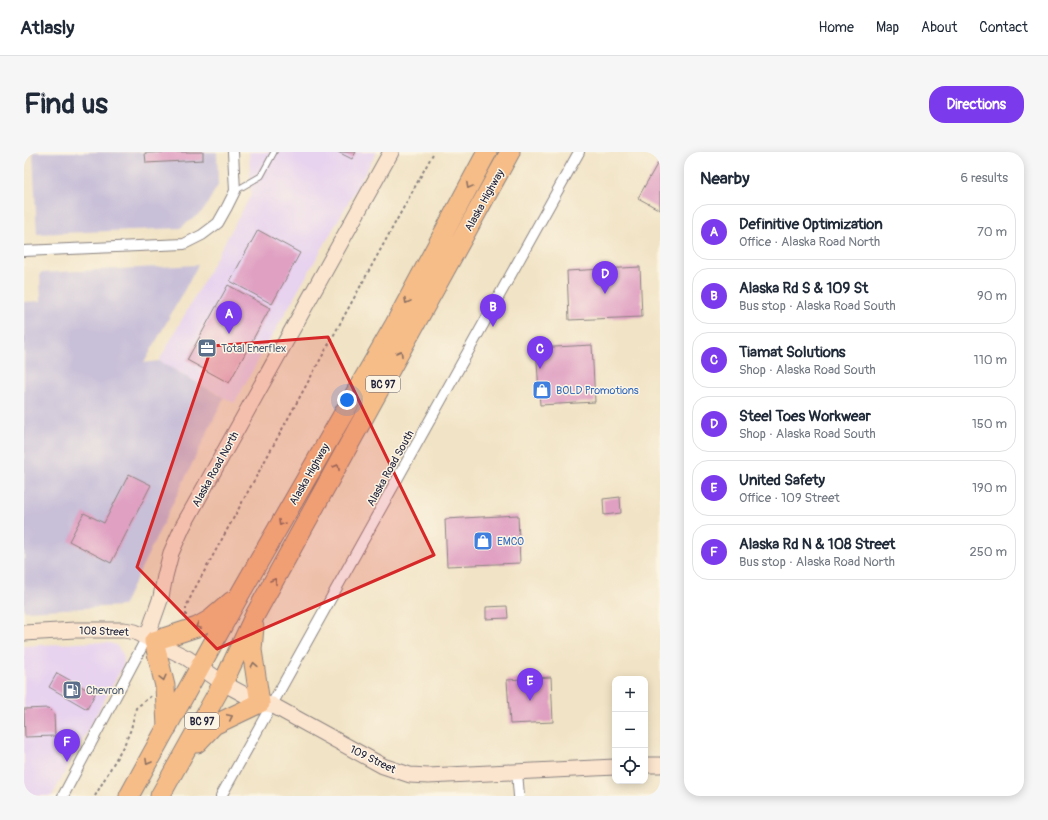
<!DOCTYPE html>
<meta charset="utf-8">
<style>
:root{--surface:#fff;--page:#f6f6f7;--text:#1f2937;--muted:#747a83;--line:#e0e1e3;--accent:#7c3aed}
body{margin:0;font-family:Pangolin,sans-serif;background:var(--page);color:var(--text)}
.controls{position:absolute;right:12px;bottom:12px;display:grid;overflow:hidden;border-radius:8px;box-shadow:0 2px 10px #0003}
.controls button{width:36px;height:36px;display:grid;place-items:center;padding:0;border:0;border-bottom:1px solid var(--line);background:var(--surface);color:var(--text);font:20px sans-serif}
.you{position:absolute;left:323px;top:248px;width:14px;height:14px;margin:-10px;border:3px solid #fff;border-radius:50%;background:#1a73e8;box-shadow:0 0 0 6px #1a73e833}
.badge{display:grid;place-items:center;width:26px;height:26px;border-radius:50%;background:var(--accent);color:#fff;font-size:13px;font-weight:700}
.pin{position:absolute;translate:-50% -33px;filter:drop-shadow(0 1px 2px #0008)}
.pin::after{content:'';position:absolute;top:21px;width:14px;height:12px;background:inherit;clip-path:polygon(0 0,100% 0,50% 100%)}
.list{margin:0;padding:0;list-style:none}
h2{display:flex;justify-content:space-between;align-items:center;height:52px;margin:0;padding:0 16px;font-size:17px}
h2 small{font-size:13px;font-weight:400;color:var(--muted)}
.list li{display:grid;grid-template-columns:26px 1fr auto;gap:12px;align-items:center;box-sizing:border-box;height:56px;margin:0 8px 8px;padding:0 8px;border:1px solid var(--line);border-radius:16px}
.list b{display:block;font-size:15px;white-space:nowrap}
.list p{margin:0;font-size:13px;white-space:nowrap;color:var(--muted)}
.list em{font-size:13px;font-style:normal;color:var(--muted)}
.icon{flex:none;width:22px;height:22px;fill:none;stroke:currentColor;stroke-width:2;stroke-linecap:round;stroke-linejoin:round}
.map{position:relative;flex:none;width:636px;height:644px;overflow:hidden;border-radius:16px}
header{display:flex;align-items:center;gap:24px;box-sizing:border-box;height:56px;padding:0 20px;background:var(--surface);border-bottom:1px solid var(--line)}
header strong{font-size:19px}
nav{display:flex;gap:22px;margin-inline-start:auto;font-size:14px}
.intro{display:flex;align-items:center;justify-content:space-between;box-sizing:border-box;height:96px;padding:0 24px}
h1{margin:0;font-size:28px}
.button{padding:10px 18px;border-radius:16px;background:var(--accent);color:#fff;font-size:14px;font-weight:700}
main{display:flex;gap:24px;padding:0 24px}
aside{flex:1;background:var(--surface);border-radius:16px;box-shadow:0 2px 10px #0003}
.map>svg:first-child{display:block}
.built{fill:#e7d2ef}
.industrial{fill:#c8bfd8}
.building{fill:#e0a0c2}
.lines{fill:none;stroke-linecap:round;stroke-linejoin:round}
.lane-casing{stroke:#8a8280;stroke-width:7}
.street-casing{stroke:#8a8280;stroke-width:12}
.secondary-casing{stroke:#8a8280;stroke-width:17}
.highway-casing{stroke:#8a8280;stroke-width:21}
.path{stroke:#8a8280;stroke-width:2;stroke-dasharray:3 3;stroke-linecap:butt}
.lane{stroke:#fff;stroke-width:5}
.street{stroke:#fff;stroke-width:10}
.secondary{stroke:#fce5cf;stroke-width:15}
.highway{stroke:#f7bd88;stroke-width:19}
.oneway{stroke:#8c7062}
.marked{fill:#d62828;fill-opacity:0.2;stroke:#d62828;stroke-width:3;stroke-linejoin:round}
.labels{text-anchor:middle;stroke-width:3;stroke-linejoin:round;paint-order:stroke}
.shield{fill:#fcf5e5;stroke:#63616e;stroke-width:1}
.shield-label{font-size:10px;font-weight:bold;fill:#22223b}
.street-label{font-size:11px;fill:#22223b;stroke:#fcf5e5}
.service-label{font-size:11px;fill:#4e5e75;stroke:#fcf5e5;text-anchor:start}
.shop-label{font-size:11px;fill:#366cbe;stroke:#fcf5e5;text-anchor:start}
</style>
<header>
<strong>Atlasly</strong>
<nav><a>Home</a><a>Map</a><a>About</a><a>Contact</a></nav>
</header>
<div class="intro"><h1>Find us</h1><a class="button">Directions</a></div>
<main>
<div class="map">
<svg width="636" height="644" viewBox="0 0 636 644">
<rect width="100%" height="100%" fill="#fcf5e5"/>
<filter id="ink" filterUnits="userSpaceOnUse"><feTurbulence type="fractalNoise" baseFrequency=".025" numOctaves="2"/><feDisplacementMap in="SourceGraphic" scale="8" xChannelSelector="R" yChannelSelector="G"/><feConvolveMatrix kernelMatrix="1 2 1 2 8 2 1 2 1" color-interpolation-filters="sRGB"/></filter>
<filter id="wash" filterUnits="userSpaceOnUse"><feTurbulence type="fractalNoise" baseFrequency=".012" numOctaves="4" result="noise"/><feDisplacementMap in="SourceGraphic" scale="16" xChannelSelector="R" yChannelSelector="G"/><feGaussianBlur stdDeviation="0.9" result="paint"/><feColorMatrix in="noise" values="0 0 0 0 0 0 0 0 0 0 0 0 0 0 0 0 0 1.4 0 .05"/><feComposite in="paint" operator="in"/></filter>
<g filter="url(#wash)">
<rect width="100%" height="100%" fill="#f1e3c5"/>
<path class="built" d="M225,0H353L210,251L135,209L227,43Z
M70,490L85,491L92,493L99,502L100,508L99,514L28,644H0V494Z"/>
<path class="industrial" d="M9,0H193L194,33L179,59L156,76L13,82Z
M174,113L120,211L135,209L200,246L99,454L0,459V150L17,149L16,121Z"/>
<g id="blocks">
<path class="building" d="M147,0H179V8L122,11L121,1Z
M314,0H332L328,7Z
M636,7V58L614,46Z
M234,78L276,101L248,152L206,129Z
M616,115L618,165L545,168L543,119Z
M204,133L246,156L205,231L163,208Z
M568,193L571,250L516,253L512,196Z
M105,322L127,333L87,411L45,389L60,361L80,371Z
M596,345L597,361L580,363L579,347Z
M494,363L496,411L423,414L421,367Z
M483,454L484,466L462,467V455Z
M33,521L71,542L63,557L25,535Z
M527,525L529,570L486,572L483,528Z
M24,556L30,562L31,584L1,585L0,557Z"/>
</g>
</g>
<g filter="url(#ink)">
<use href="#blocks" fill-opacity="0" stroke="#8a8280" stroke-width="1"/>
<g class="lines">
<g class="lane-casing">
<path id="lane" d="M211,39L237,24L250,0"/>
</g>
<g class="street-casing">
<path id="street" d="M0,99L160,92L178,83L194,71L203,55L211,39L209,0
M493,620L495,644
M39,644L123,485
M197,644L555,0"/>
</g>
<g class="secondary-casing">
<path id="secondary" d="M0,481L51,478H100L111,480L163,506L199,531L236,551L248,553L359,614L386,623L404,624L591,615
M123,485L137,445L141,424L147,401L159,374L367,0
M621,613H636"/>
</g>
<g class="highway-casing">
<path id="highway" d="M143,576L141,534L130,489L173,475L187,467L208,449
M173,591L190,573L236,551L228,498L230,475
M105,644L216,442L371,172L463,0
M136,644L199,531L231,463L486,0"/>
</g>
<path class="path" d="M162,464V455L169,440L410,0
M71,644L101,591L107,577L112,556L127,544"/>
<use href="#lane" class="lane"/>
<use href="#street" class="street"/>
<use href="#secondary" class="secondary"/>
<use href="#highway" class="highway"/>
</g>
<defs><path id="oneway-chevron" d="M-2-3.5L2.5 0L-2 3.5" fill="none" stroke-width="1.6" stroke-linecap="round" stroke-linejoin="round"/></defs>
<g class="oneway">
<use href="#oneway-chevron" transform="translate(445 34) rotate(118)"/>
<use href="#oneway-chevron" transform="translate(383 149) rotate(118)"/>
<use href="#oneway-chevron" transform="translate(376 201) rotate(-61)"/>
<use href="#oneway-chevron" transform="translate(313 315) rotate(-61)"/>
<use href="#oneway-chevron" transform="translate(257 371) rotate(120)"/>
<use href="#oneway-chevron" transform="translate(250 429) rotate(-61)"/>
<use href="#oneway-chevron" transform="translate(174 474) rotate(153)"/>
<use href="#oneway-chevron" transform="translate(230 513) rotate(-100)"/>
<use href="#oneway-chevron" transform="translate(139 526) rotate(76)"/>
<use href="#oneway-chevron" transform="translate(206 565) rotate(-25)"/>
<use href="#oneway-chevron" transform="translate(124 610) rotate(119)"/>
</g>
</g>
<path class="marked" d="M304,185L410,403L193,497L113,415L188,194Z"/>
<defs>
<g id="office-square" transform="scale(1)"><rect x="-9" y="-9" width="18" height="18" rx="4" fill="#5c6f8a" stroke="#fcf5e5"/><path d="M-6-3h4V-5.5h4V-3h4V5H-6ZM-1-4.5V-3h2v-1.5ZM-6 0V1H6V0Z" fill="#fff"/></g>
<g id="shop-square" transform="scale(1)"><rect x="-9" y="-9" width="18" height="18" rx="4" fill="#3f7fe0" stroke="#fcf5e5"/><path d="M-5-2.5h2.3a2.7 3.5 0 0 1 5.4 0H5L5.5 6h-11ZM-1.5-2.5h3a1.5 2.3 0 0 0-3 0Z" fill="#fff"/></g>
<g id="fuel-square" transform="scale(1)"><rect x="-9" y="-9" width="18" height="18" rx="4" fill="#5c6f8a" stroke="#fcf5e5"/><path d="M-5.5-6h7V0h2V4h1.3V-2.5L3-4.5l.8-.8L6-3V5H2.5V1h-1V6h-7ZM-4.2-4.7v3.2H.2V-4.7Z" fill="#fff"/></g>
</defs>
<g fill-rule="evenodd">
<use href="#office-square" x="183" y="196"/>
<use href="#shop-square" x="518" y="238"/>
<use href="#shop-square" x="459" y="389"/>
<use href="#fuel-square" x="48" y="538"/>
</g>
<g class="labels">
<g class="shield">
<rect x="342" y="224" width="34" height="16" rx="3"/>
<rect x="161" y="561" width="34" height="16" rx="3"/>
</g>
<g class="shield-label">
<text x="359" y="236">BC 97</text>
<text x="178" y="573">BC 97</text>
</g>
<g class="street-label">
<text transform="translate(460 48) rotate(-61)" y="4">Alaska Highway</text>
<text transform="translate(366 316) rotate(-61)" y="4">Alaska Road South</text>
<text transform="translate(191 317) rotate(-61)" y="4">Alaska Road North</text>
<text transform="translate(285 322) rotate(-60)" y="4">Alaska Highway</text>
<text transform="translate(80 479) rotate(2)" y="4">108 Street</text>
<text transform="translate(349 607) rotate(26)" y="4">109 Street</text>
</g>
<g class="service-label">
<text x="197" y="200">Total Enerflex</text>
<text x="62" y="542">Chevron</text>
</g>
<g class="shop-label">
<text x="532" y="242">BOLD Promotions</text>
<text x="473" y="393">EMCO</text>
</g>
</g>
</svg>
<div class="controls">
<button>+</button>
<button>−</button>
<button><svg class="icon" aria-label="locate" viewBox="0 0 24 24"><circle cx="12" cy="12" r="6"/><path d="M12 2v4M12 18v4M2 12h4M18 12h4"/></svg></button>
</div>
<div class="you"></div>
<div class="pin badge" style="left:205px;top:182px">A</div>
<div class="pin badge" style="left:469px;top:175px">B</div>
<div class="pin badge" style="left:516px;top:217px">C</div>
<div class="pin badge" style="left:581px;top:142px">D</div>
<div class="pin badge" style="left:506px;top:549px">E</div>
<div class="pin badge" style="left:43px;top:610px">F</div>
</div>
<aside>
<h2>Nearby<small>6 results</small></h2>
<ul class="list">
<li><span class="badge">A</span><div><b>Definitive Optimization</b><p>Office · Alaska Road North</p></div><em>70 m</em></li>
<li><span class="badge">B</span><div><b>Alaska Rd S &amp; 109 St</b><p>Bus stop · Alaska Road South</p></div><em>90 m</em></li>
<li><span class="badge">C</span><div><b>Tiamat Solutions</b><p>Shop · Alaska Road South</p></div><em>110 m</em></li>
<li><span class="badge">D</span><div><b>Steel Toes Workwear</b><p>Shop · Alaska Road South</p></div><em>150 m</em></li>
<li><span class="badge">E</span><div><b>United Safety</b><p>Office · 109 Street</p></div><em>190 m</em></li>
<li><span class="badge">F</span><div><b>Alaska Rd N &amp; 108 Street</b><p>Bus stop · Alaska Road North</p></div><em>250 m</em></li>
</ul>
</aside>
</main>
